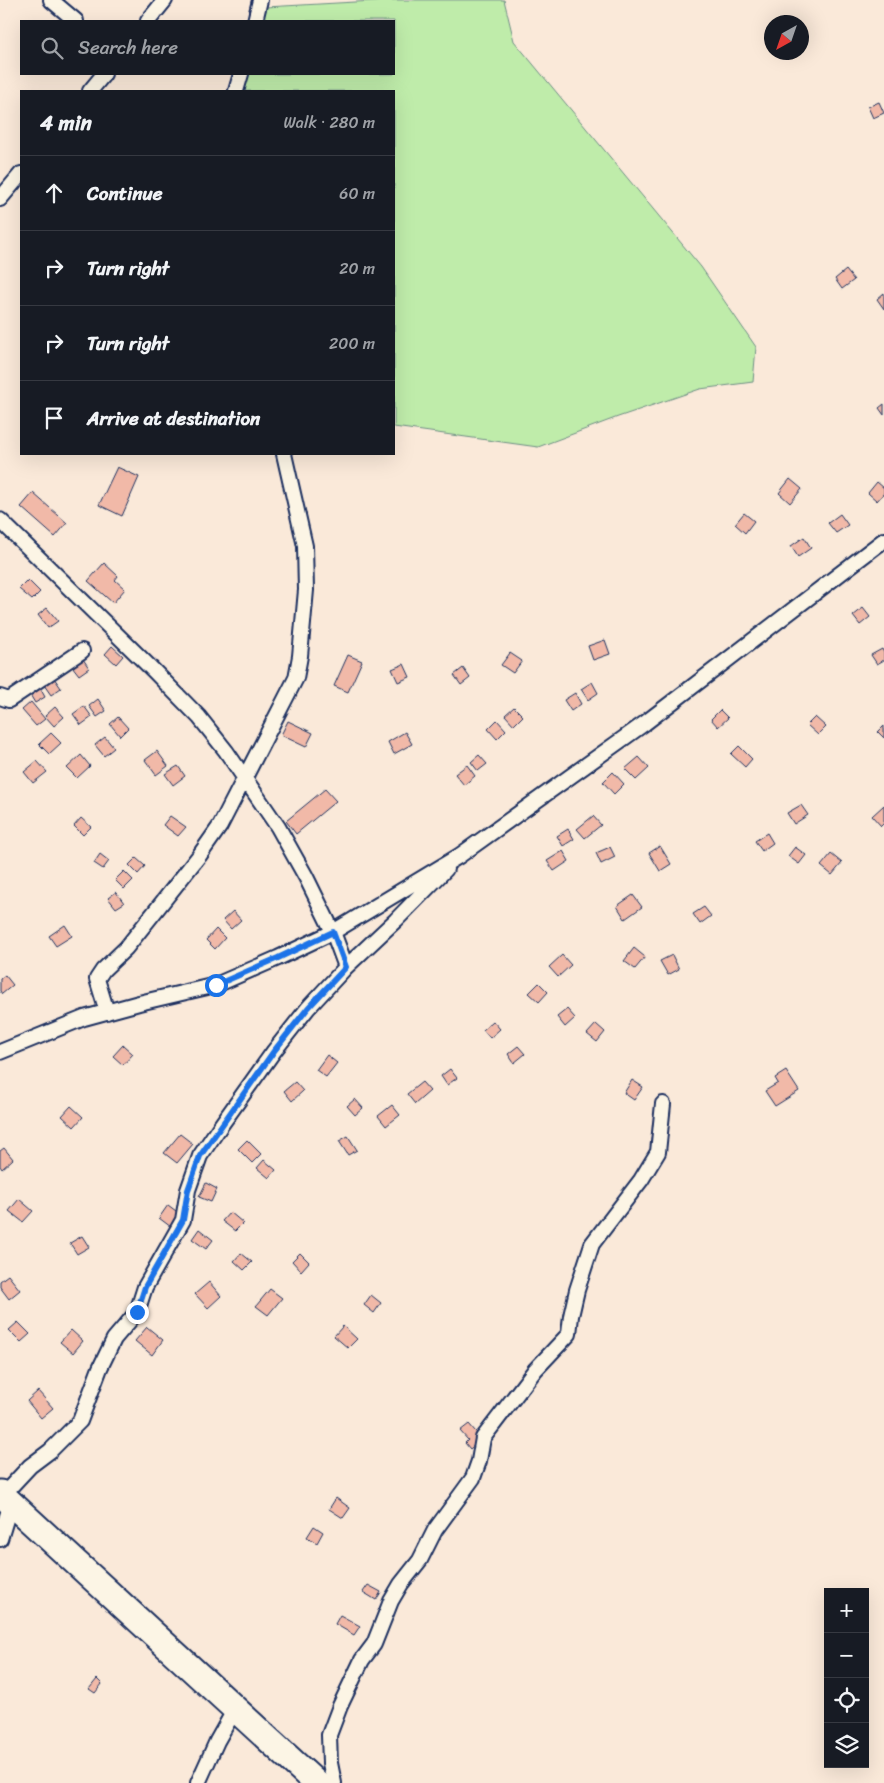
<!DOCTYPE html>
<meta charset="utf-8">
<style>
:root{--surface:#171b24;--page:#242831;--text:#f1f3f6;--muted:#9ea1a6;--line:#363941}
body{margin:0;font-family:Sriracha,sans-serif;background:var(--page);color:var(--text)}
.controls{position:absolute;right:15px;bottom:15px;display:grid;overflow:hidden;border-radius:0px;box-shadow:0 5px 20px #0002}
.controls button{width:45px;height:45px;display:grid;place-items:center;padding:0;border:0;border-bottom:1px solid var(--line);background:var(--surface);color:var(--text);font:25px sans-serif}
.compass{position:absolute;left:764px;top:15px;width:45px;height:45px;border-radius:50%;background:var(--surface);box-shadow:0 5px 20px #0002;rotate:220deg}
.stop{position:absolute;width:15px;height:15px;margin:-11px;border:4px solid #1a73e8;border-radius:50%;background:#fff}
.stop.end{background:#1a73e8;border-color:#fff;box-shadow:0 1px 5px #0008}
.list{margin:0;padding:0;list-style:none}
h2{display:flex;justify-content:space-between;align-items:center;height:65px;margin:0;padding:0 20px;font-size:21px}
h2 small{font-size:16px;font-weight:400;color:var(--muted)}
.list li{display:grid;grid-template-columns:32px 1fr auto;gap:15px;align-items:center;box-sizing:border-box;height:75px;padding:0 20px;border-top:1px solid var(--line)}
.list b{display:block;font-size:19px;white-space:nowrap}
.list em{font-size:16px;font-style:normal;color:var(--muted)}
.icon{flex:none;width:28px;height:28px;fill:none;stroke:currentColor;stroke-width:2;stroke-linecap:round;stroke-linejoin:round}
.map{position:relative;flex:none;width:884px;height:1783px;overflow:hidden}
.search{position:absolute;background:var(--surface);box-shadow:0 5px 20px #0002;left:20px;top:20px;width:375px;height:55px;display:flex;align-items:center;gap:12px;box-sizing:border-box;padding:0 18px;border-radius:0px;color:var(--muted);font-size:19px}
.panel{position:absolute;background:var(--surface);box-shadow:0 5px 20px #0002;left:20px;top:90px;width:375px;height:365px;border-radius:0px}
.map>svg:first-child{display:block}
.green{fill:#bfecaa;stroke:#6d8e84}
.building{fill:#f1b9a8;stroke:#1b2f5e}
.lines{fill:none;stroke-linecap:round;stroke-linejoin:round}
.street-casing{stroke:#1b2f5e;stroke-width:18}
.highway-casing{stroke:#1b2f5e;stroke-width:29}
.street{stroke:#fcf5e5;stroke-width:14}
.highway{stroke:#fcf5e5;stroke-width:25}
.route{stroke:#1a73e8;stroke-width:6}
</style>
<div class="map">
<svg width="884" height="1783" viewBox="0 0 884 1783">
<rect width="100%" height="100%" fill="#fae9d9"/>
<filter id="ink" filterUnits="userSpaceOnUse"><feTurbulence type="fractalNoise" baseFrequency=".02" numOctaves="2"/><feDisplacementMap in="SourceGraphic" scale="10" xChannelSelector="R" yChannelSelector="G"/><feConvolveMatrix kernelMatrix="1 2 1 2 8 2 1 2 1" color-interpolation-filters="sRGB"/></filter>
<g filter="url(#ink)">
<path class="green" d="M391,0H504L514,41L701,267L756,347L753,382L700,389L618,417L538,447L394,427V91H245L247,74H394V21H261L266,7Z"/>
<path class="building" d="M879,102L884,113L873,118L868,107Z
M846,270L854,280L842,289L835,279Z
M884,293V309L877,299Z
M884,404V415L879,408Z
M117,467L139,477L122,516L99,505Z
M790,479L802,489L790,503L779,493Z
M877,482L884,488V493L877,501L868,493Z
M33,493L67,523L55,537L21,507Z
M744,513L754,521L745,533L735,524Z
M840,514L848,525L836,533L828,523Z
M804,537L811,548L798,557L791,546Z
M104,563L118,576L115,580L125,589L113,603L88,581Z
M28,580L40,592L32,600L19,589Z
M47,608L58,621L48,628L38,615Z
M863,608L870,617L860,625L853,616Z
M605,640L610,654L593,660L588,646Z
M112,646L123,656L116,664L105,654Z
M882,649L884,653V660L877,664L871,655Z
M510,653L522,661L513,673L501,665Z
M348,655L362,661L348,692L334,686Z
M83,659L89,668L79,675L72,666Z
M404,664L410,677L398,682L392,669Z
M463,668L470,678L461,685L454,675Z
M54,678L61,688L51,695L44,685Z
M592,682L598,693L588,700L581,689Z
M40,688L45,697L35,703L29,693Z
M575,693L581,704L571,711L564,700Z
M98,699L106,711L97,717L89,706Z
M31,702L45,719L36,726L22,710Z
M84,706L92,717L81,725L73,714Z
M55,707L64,717L54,726L45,716Z
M514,707L523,716L514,725L505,715Z
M720,710L728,718L718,727L711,719Z
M118,717L128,728L120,736L110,724Z
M815,717L826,727L818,735L807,725Z
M497,720L506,730L497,739L488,729Z
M288,721L313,733L306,747L281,735Z
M884,726V738L878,732Z
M405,732L412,744L394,754L388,742Z
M51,733L61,743L49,754L39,744Z
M105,737L114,748L104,756L95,745Z
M739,746L752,759L745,767L731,754Z
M157,751L168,766L156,775L145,760Z
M81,755L90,766L77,778L67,768Z
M479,755L487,764L478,771L471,762Z
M639,757L649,768L636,780L625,769Z
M37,761L47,772L33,783L24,772Z
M467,765L475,776L464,785L455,774Z
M178,766L185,776L173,785L165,774Z
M613,772L624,784L614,794L603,782Z
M325,789L336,801L296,834L286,821Z
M801,805L808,815L794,824L787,813Z
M884,805V823L881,826L872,816Z
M170,816L186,827L178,836L163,825Z
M593,816L601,825L585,838L577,829Z
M81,818L91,827L83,835L74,826Z
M568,829L574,839L563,846L557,836Z
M767,833L773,843L762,851L755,841Z
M660,846L671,864L660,871L649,853Z
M610,847L615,857L601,864L596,853Z
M795,847L806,855L799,864L788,856Z
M563,851L569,861L554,871L547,861Z
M100,854L109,861L103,869L94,863Z
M831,854L842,863L832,875L821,866Z
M136,858L145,866L138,874L129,865Z
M124,871L133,880L124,889L115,880Z
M116,892L124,903L116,908L108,898Z
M633,895L642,907L625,919L617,906Z
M704,907L711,916L700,924L693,914Z
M233,911L241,920L231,929L223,920Z
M65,925L72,936L56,946L49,936Z
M216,929L225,938L215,949L206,940Z
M634,948L645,957L635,969L624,961Z
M562,955L571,965L558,977L549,967Z
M672,955L679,969L668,975L660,961Z
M5,975L13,985L2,994L0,991V979Z
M539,983L548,992L539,1002L529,993Z
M567,1009L575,1018L565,1027L557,1017Z
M493,1021L500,1029L490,1038L483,1030Z
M596,1024L605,1032L597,1042L587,1034Z
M123,1045L133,1054L123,1065L113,1056Z
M518,1046L525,1054L514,1063L508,1054Z
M327,1055L337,1063L326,1077L316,1070Z
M450,1069L457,1078L447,1085L441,1076Z
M786,1071L799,1091L775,1106L765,1091L778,1083L775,1078Z
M632,1080L643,1087L634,1100L624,1093Z
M295,1082L303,1091L292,1101L284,1091Z
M422,1082L430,1091L415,1104L407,1094Z
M355,1099L363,1108L355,1115L347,1106Z
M392,1105L400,1115L386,1126L378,1116Z
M71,1106L83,1117L74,1127L62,1116Z
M180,1134L193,1144L177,1163L164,1153Z
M348,1136L357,1150L348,1155L339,1141Z
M247,1140L261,1154L252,1163L238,1149Z
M4,1148L13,1159L2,1169L0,1166V1151Z
M264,1160L276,1170L269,1178L257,1168Z
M206,1183L217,1189L211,1202L199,1197Z
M19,1199L33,1211L23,1222L9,1211Z
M168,1205L180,1214L171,1227L159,1218Z
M230,1212L243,1223L235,1231L222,1221Z
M199,1229L213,1240L206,1249L192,1239Z
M82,1236L89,1247L77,1254L70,1243Z
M241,1253L252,1262L244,1270L234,1261Z
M300,1253L309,1262L301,1271L292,1261Z
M8,1275L20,1290L9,1299L0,1287V1281Z
M209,1282L221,1296L208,1308L195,1294Z
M270,1289L282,1298L268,1315L256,1306Z
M371,1295L381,1303L374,1313L364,1305Z
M18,1322L30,1334L21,1342L9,1330Z
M343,1326L357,1339L348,1348L334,1336Z
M147,1327L163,1340L152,1355L135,1341Z
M71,1330L83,1341L73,1353L60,1342Z
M38,1391L53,1408L41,1418L27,1401Z
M469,1424L482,1439L470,1449L465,1443L468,1440L460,1431Z
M336,1498L350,1508L343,1518L329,1509Z
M314,1526L323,1532L317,1543L307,1537Z
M368,1585L381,1592L376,1600L363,1592Z
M340,1615L360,1626L354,1635L335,1624Z
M97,1679L102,1684L95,1693L89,1689Z"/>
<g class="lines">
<g class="street-casing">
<path id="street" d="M51,0L76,21
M148,21L165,0
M255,21L260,0
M90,91L104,74
M236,91L241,74
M0,199L21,174
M0,520L154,671L199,717L226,751L278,827L306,877L333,932L346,967
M0,697L9,700L82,651
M107,1012L97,979L103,970L126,948L199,856L220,826L296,678L300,656L306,590L305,546L284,454
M0,1052L84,1018L139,1003L216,985L278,958L333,932L459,856L645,723L884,540
M2,1496L30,1466L50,1451L80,1421L100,1368L114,1339L137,1312L145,1287L183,1220L188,1190L200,1156L219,1128L274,1051L308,1008L346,967L396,920L446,869
M0,1539L11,1503
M198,1783L217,1741L235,1709
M334,1783L330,1763L329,1735L340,1706L362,1660L374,1644L391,1601L401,1584L420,1560L435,1530L473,1478L479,1461L483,1438L535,1370L569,1334L571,1316L577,1290L592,1244L641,1180L658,1152L663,1104"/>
</g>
<g class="highway-casing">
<path id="highway" d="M0,1493L316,1783"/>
</g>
<use href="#street" class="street"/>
<use href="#highway" class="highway"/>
</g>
</g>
<g class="lines" filter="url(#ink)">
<path class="route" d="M137,1312L145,1287L183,1220L188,1190L200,1156L274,1051L308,1008L346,967L333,932L278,958L216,985"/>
</g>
</svg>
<div class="controls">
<button>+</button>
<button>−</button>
<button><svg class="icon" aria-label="locate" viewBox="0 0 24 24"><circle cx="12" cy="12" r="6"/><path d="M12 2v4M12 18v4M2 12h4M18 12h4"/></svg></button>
<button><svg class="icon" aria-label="layers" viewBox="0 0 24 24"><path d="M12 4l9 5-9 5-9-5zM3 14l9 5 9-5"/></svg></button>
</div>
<svg class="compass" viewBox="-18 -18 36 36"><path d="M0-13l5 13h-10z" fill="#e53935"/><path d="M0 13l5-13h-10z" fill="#9ea1a6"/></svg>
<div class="stop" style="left:216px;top:985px"></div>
<div class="stop end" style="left:137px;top:1312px"></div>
<div class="search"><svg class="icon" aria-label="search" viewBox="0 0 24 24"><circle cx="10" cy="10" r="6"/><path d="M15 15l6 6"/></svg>Search here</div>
<section class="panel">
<h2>4 min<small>Walk · 280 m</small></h2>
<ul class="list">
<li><svg class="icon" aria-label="ahead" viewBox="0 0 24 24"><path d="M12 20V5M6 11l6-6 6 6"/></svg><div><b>Continue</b></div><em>60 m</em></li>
<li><svg class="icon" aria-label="right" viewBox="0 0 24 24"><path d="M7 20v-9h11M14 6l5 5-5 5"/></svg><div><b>Turn right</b></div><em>20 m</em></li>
<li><svg class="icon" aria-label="right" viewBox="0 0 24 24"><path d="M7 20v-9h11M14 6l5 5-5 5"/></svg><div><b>Turn right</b></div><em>200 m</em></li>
<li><svg class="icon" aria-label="arrive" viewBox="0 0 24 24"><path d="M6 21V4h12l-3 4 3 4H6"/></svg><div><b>Arrive at destination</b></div></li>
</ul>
</section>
</div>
